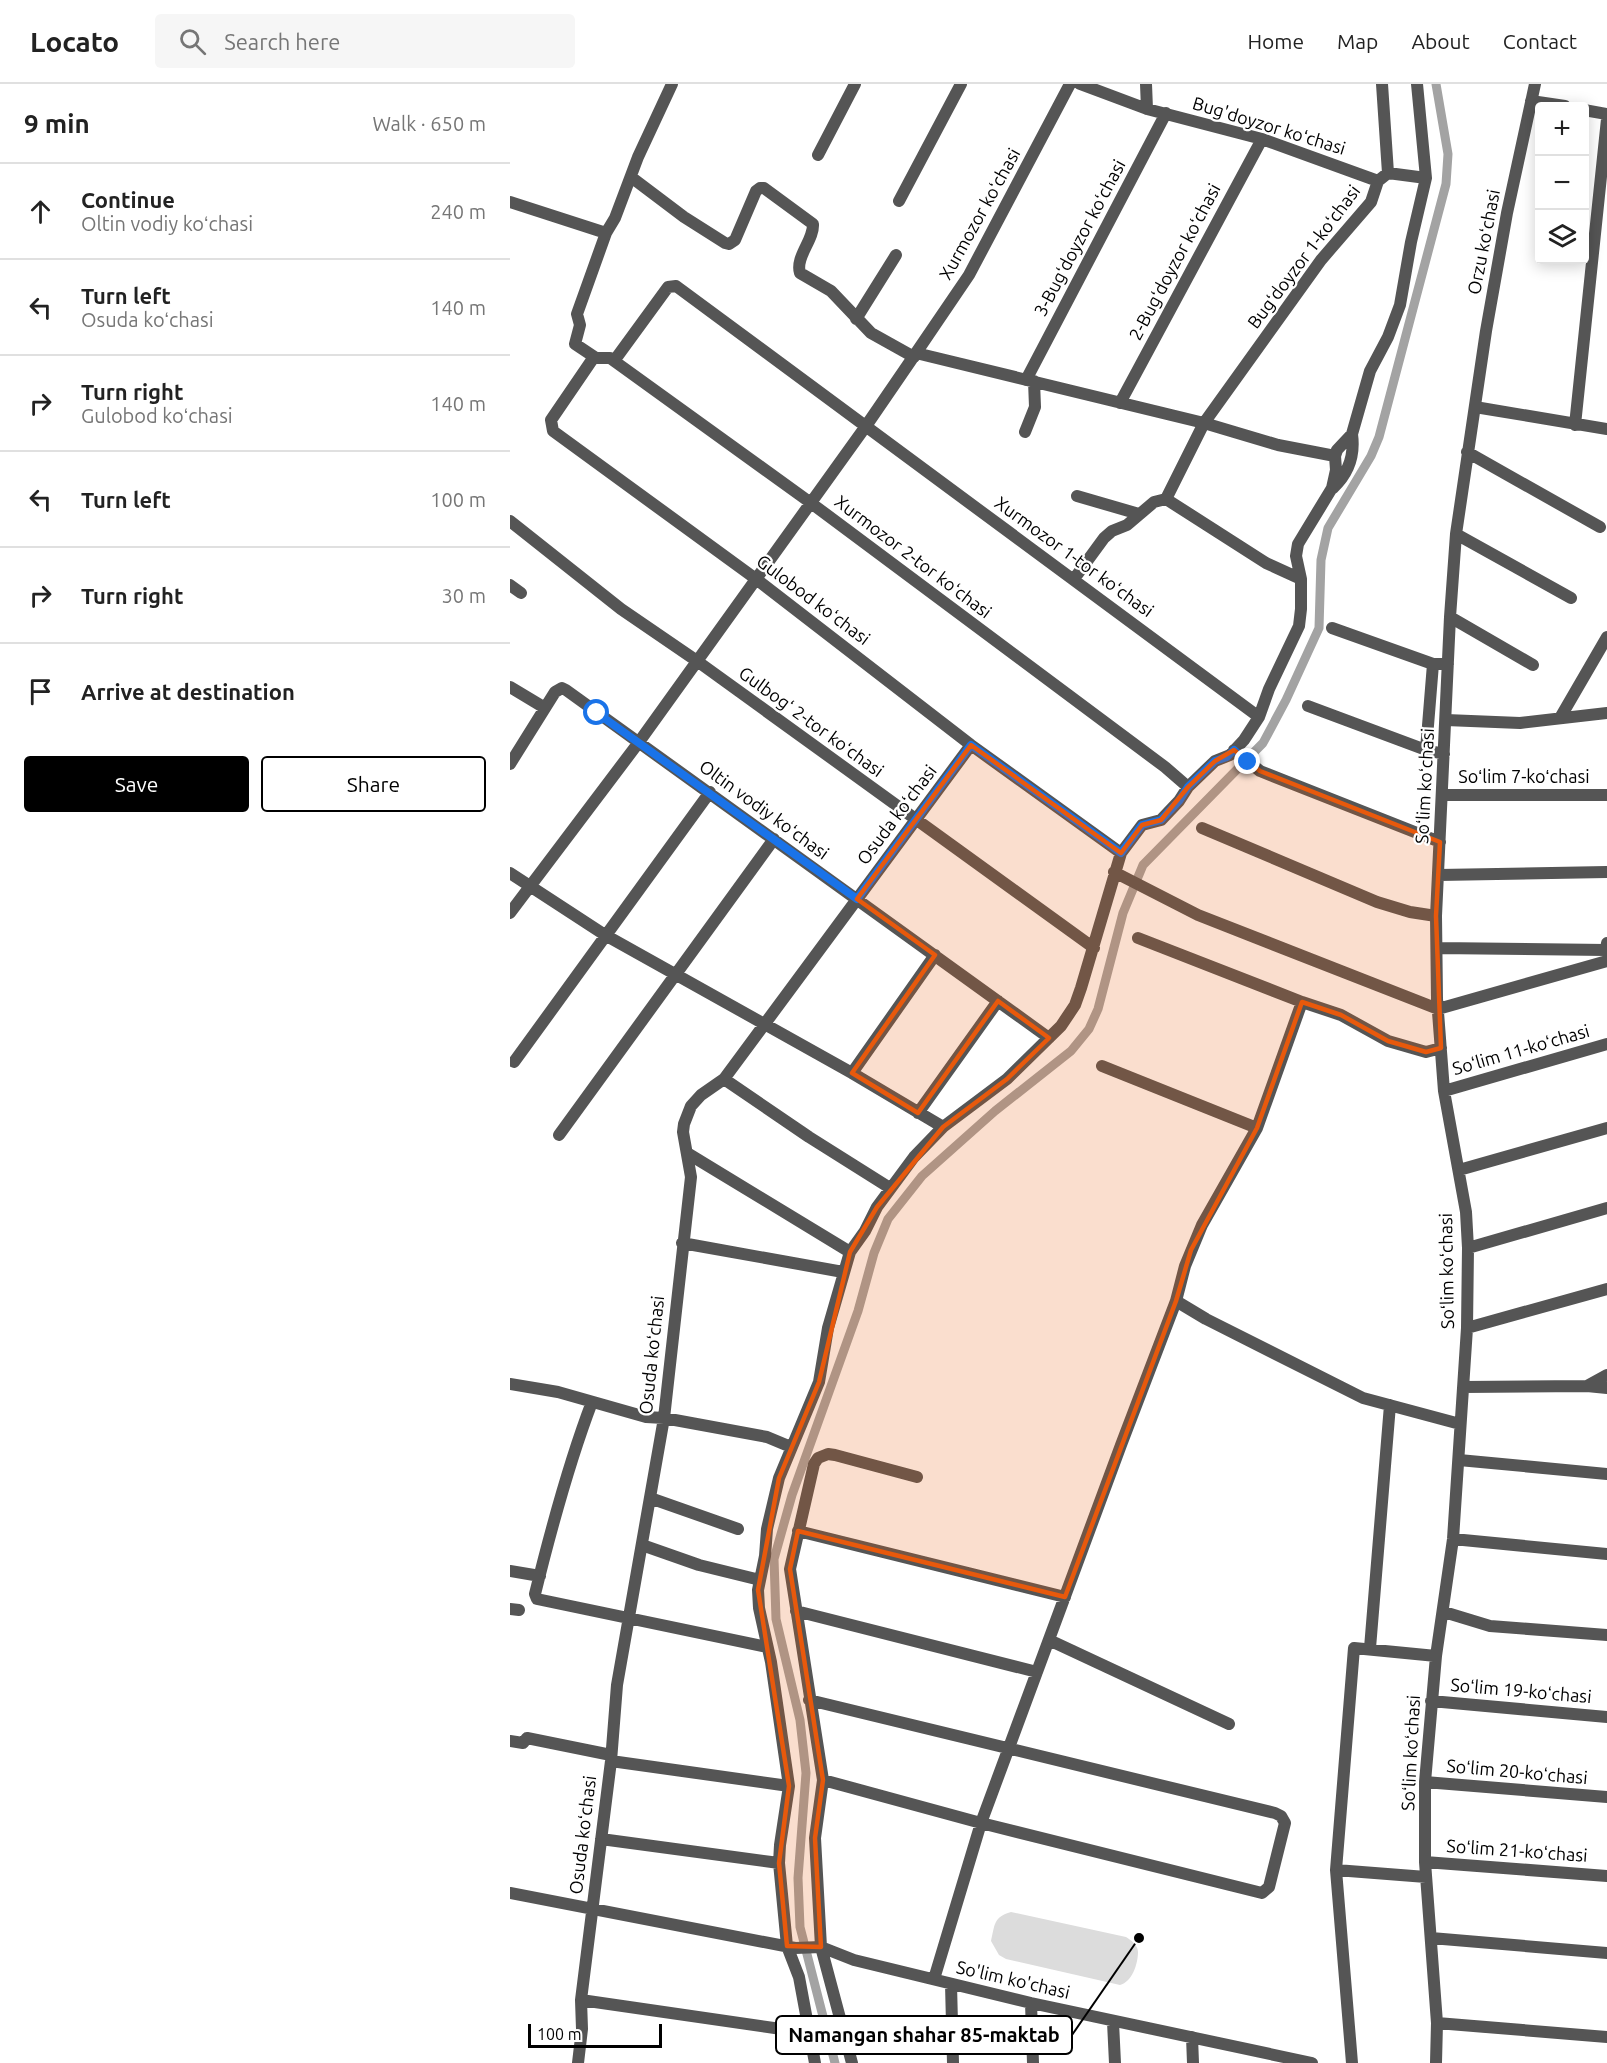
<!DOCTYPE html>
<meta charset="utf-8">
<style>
:root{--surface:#fff;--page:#f6f6f6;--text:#222;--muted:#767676;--line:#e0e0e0;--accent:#000}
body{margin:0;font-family:Ubuntu,sans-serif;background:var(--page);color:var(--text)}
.controls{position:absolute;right:18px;top:18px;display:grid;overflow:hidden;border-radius:6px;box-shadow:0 3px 15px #0003}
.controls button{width:54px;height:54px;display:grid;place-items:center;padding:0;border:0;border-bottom:2px solid var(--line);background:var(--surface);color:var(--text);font:30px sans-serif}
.scale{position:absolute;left:18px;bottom:15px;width:134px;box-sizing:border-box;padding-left:6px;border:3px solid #000;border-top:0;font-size:16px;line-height:21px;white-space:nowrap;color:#000;-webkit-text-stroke:4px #fff;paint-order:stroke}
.stop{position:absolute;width:18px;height:18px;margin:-14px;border:4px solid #1a73e8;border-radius:50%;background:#fff}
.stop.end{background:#1a73e8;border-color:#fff;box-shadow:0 2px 6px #0008}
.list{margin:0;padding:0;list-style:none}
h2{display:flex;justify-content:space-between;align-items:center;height:78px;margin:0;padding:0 24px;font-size:26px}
h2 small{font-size:20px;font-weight:400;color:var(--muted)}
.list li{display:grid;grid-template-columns:39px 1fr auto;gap:18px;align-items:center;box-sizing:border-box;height:96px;padding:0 24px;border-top:2px solid var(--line)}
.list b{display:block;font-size:22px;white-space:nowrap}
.list p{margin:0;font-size:20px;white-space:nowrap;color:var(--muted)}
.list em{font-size:20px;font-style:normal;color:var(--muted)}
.actions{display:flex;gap:12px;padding:18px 24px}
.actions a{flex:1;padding:14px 0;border:2px solid var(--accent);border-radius:6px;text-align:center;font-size:21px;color:var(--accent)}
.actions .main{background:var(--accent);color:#fff}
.icon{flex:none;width:33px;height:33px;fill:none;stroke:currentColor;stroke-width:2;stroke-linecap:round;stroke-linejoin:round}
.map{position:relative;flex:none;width:1097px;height:1979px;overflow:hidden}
header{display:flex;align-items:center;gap:36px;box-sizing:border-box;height:84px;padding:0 30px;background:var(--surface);border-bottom:2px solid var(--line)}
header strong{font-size:28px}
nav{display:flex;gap:33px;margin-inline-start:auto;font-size:21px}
.search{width:420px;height:54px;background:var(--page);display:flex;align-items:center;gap:15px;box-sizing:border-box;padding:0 21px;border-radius:6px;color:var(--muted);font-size:22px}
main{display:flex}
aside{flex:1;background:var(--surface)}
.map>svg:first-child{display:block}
.green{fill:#dcdcdc}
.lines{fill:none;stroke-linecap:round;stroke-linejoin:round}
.canal{stroke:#a3a3a3;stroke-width:9}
.minor{stroke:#555;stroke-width:12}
.route{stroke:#1a73e8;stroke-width:8}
.marked{fill:#e8590c;fill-opacity:0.2;stroke:#e8590c;stroke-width:4.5;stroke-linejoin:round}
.labels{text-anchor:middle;stroke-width:4.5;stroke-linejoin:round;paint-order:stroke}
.street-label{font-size:18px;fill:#000;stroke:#fff}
.leader{fill:none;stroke:#000;stroke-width:2}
.callout-dot{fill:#000;stroke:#fff;stroke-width:2}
.callout{fill:#fff;stroke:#000;stroke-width:2}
.callout-label{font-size:20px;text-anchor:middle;font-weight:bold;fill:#000}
</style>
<header>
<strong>Locato</strong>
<div class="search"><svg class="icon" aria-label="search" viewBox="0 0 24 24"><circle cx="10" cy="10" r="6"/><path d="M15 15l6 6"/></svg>Search here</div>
<nav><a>Home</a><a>Map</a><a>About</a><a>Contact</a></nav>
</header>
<main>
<aside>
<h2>9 min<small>Walk · 650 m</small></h2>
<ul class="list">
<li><svg class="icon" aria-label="ahead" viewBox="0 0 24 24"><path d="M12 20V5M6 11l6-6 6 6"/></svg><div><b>Continue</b><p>Oltin vodiy koʻchasi</p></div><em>240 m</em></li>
<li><svg class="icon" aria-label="left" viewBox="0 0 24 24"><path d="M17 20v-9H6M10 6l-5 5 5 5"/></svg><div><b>Turn left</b><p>Osuda koʻchasi</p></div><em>140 m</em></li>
<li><svg class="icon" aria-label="right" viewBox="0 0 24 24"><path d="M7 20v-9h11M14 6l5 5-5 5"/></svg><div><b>Turn right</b><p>Gulobod koʻchasi</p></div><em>140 m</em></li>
<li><svg class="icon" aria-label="left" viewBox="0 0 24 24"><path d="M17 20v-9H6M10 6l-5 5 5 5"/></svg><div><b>Turn left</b></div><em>100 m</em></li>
<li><svg class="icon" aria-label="right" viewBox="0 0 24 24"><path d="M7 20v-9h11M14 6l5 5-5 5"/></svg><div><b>Turn right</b></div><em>30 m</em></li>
<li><svg class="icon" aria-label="arrive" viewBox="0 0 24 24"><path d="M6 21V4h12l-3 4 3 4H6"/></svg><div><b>Arrive at destination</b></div></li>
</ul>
<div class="actions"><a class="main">Save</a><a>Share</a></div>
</aside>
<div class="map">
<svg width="1097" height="1979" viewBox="0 0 1097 1979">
<rect width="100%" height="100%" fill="#fff"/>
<path class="green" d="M501,1828L616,1853C621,1856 628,1861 628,1868C628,1880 622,1898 610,1901L496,1875L489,1871L481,1857C485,1841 483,1833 501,1828Z"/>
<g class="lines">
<path class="canal" d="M325,1979L290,1843L288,1794L296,1689L290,1636L266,1535L264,1475L282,1411L348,1227L364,1169L378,1135L412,1092L485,1027L561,967L579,945L588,925L613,829L633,781L753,659L776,616L809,544L811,476L818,444L861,372L869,353L936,100L938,70L926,0"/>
<path class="minor" d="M570,0L637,25L752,55L868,97
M636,0L637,25
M872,0L878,89
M1021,17L1055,22
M1074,26L1097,30
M308,71L345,0
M121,93L174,133L215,159L219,160L225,156L246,107L250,104H254L303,140C304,156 285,173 290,189L321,207L361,249L404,273
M389,117L451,0
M0,118L96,149L105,134L128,73L162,0
M96,149L67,230L70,241L65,260L86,274H100L301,419L655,683L678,703
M346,235L386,171
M406,269L694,339L811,176L861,118L868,97L878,89L916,94
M84,273L41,336L43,347L246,495L461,661L611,769
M104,277L158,203L166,202L749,633
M516,296L656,29
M610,319L752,55
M965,323L1097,345
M1065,341L1097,35
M515,348L525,323L524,297
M957,368L1090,443
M823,404C839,389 845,372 842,350
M567,412L629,430
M656,415L756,479L791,495
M0,437L111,525L187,577L584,864
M946,450L1061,514
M564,495L594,454L602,447L617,441L644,418L656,415L694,339L768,361L825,372
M0,501L11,509
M940,533L1023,581
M822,544L923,580H938
M923,580L916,666L934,670
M0,603L35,624
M798,622L916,666
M1050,634L1097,553
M936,636L1010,639L1097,629
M724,666L750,687L930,758
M0,680L45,608L52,604L56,606L539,954
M932,711H1097
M692,744L867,818L900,828L926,832
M604,788L688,831L928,925L1097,877
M0,789L95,851L342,989L433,1043
M929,791L1097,788
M0,829L129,658L356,342L406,269L459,191L560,0
M628,854L792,918L747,1044L692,1141L675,1182L666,1217
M927,864L1096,866L1097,859
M792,918L831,931L878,957L916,968L931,964
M4,978L200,708
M592,982L747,1044
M342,989L425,871
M214,995L299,1053L380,1104
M934,1007L1097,960
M408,1029L488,917
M49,1051L264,755
M177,1069L340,1168
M949,1086L1097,1044
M172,1159L333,1188
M958,1164L1097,1124
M957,1244L1097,1205
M0,1300L48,1308L136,1333L154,1334L257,1353L281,1363
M1077,1302L1097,1291
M953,1303L1077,1302L1097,1304
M82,1318C58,1381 41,1445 25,1510L27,1515L257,1563
M949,1376L1097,1390
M140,1414L228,1445
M288,1447L555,1513
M943,1455L1097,1470
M132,1461L189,1481L250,1496
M0,1487L30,1492
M0,1525L9,1526
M286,1527L527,1588
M934,1528L980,1542L1097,1551
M539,1556L719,1640
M860,1564L880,1321
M299,1616L765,1729L771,1732L775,1739L759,1803L752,1809L471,1739L313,1696
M921,1617L1097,1633
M0,1657L13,1659L17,1654L101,1671
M101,1677L279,1702
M915,1698L1097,1713
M91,1755L269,1779
M915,1778L1097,1792
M826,1786L842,1979
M916,1793L826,1786L844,1564L926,1572
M0,1809L285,1864L311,1863L344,1876L521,1919L802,1979
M921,1854L1097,1869
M424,1895L471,1739L611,1361L666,1217L696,1235L853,1314L950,1340
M441,1900L443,1979
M71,1916L299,1949
M521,1919L523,1979
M603,1938L605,1979
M927,1939L1097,1953
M682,1953L683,1979
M68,1979L72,1945L71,1916L101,1677L107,1601L154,1334L181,1093L173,1048L174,1040L181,1022L191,1011L214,995L461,661
M305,1979L289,1893L277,1862L269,1779L270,1761L279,1702L261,1578L249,1524L248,1506L255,1472L257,1445L269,1394L309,1298L318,1244L340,1168L355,1147L367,1123L404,1073L433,1043L497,995L551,942L565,921L571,904L611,769L632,741L651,736L669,717L678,703L705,677L720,671L734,656L749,633L759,605L789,542L791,525V495L786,472L788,460L822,404L826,386L825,372L827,366L842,350L860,287L878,253L890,221L901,158L916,94L907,0
M342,1979L311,1863L305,1754L313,1696L280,1485L304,1380L308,1374L318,1370L325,1371L407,1393
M926,1979L927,1939L915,1778V1698L926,1572L943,1455L957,1244L958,1164L956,1128L934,1007L927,915L926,832L940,533L946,450L976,247L997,129L1025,0"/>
</g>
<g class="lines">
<path class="route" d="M87,629L347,815L461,661L611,769L632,741L651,736L669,717L678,703L705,677L717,673L724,666L738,678"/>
</g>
<path class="marked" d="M461,661L611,769L632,741L651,736L678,703L705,677L724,666L750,687L930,758L926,832L931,964L916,968L878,957L831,931L792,918L747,1044L681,1166L666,1217L555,1513L288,1447L280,1485L313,1696L305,1754L311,1863L277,1862L269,1779L279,1702L248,1506L269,1394L309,1298L340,1168L367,1123L433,1043L497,995L539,954L488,917L408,1029L342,989L425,871L347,815Z"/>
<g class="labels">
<g class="street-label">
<text transform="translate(759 42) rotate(17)" y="6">Bug'doyzor koʻchasi</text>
<text transform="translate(470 130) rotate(-61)" y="6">Xurmozor koʻchasi</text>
<text transform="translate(570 154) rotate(-62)" y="6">3-Bugʻdoyzor koʻchasi</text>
<text transform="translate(974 158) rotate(-79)" y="6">Orzu koʻchasi</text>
<text transform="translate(794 173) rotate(-53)" y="6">Bugʻdoyzor 1-koʻchasi</text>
<text transform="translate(665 178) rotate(-62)" y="6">2-Bugʻdoyzor koʻchasi</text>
<text transform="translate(403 473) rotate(37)" y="6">Xurmozor 2-tor koʻchasi</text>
<text transform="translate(564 473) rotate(36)" y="6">Xurmozor 1-tor koʻchasi</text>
<text transform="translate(303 516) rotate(37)" y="6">Gulobod koʻchasi</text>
<text transform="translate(301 638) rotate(36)" y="6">Gulbogʻ 2-tor koʻchasi</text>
<text x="1014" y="699">Soʻlim 7-koʻchasi</text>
<text transform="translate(915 702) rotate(-87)" y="6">Soʻlim koʻchasi</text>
<text transform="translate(254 726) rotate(36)" y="6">Oltin vodiy koʻchasi</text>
<text transform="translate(387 731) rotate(-53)" y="6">Osuda koʻchasi</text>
<text transform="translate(1011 966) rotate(-16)" y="6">Soʻlim 11-koʻchasi</text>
<text transform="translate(937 1187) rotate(-91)" y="6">Soʻlim koʻchasi</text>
<text transform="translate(142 1271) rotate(-84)" y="6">Osuda koʻchasi</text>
<text transform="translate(1011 1607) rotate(5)" y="6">Soʻlim 19-koʻchasi</text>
<text transform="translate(901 1669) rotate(-87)" y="6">Soʻlim koʻchasi</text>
<text transform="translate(1007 1688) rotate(5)" y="6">Soʻlim 20-koʻchasi</text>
<text transform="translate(73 1751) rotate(-83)" y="6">Osuda koʻchasi</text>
<text transform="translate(1007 1767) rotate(4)" y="6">Soʻlim 21-koʻchasi</text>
<text transform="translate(503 1896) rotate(13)" y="6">So'lim ko'chasi</text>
</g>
</g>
<path class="leader" d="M629 1854L562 1951"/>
<circle class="callout-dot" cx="629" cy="1854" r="6"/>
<rect class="callout" x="266" y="1932" width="296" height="38" rx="6"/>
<g class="callout-label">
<text x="414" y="1958">Namangan shahar 85-maktab</text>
</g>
</svg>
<div class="controls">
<button>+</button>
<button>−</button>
<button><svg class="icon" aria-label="layers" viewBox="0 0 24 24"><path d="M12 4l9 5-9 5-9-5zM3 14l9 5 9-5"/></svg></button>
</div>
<div class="scale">100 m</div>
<div class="stop" style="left:87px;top:629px"></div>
<div class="stop end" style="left:738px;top:678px"></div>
</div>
</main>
